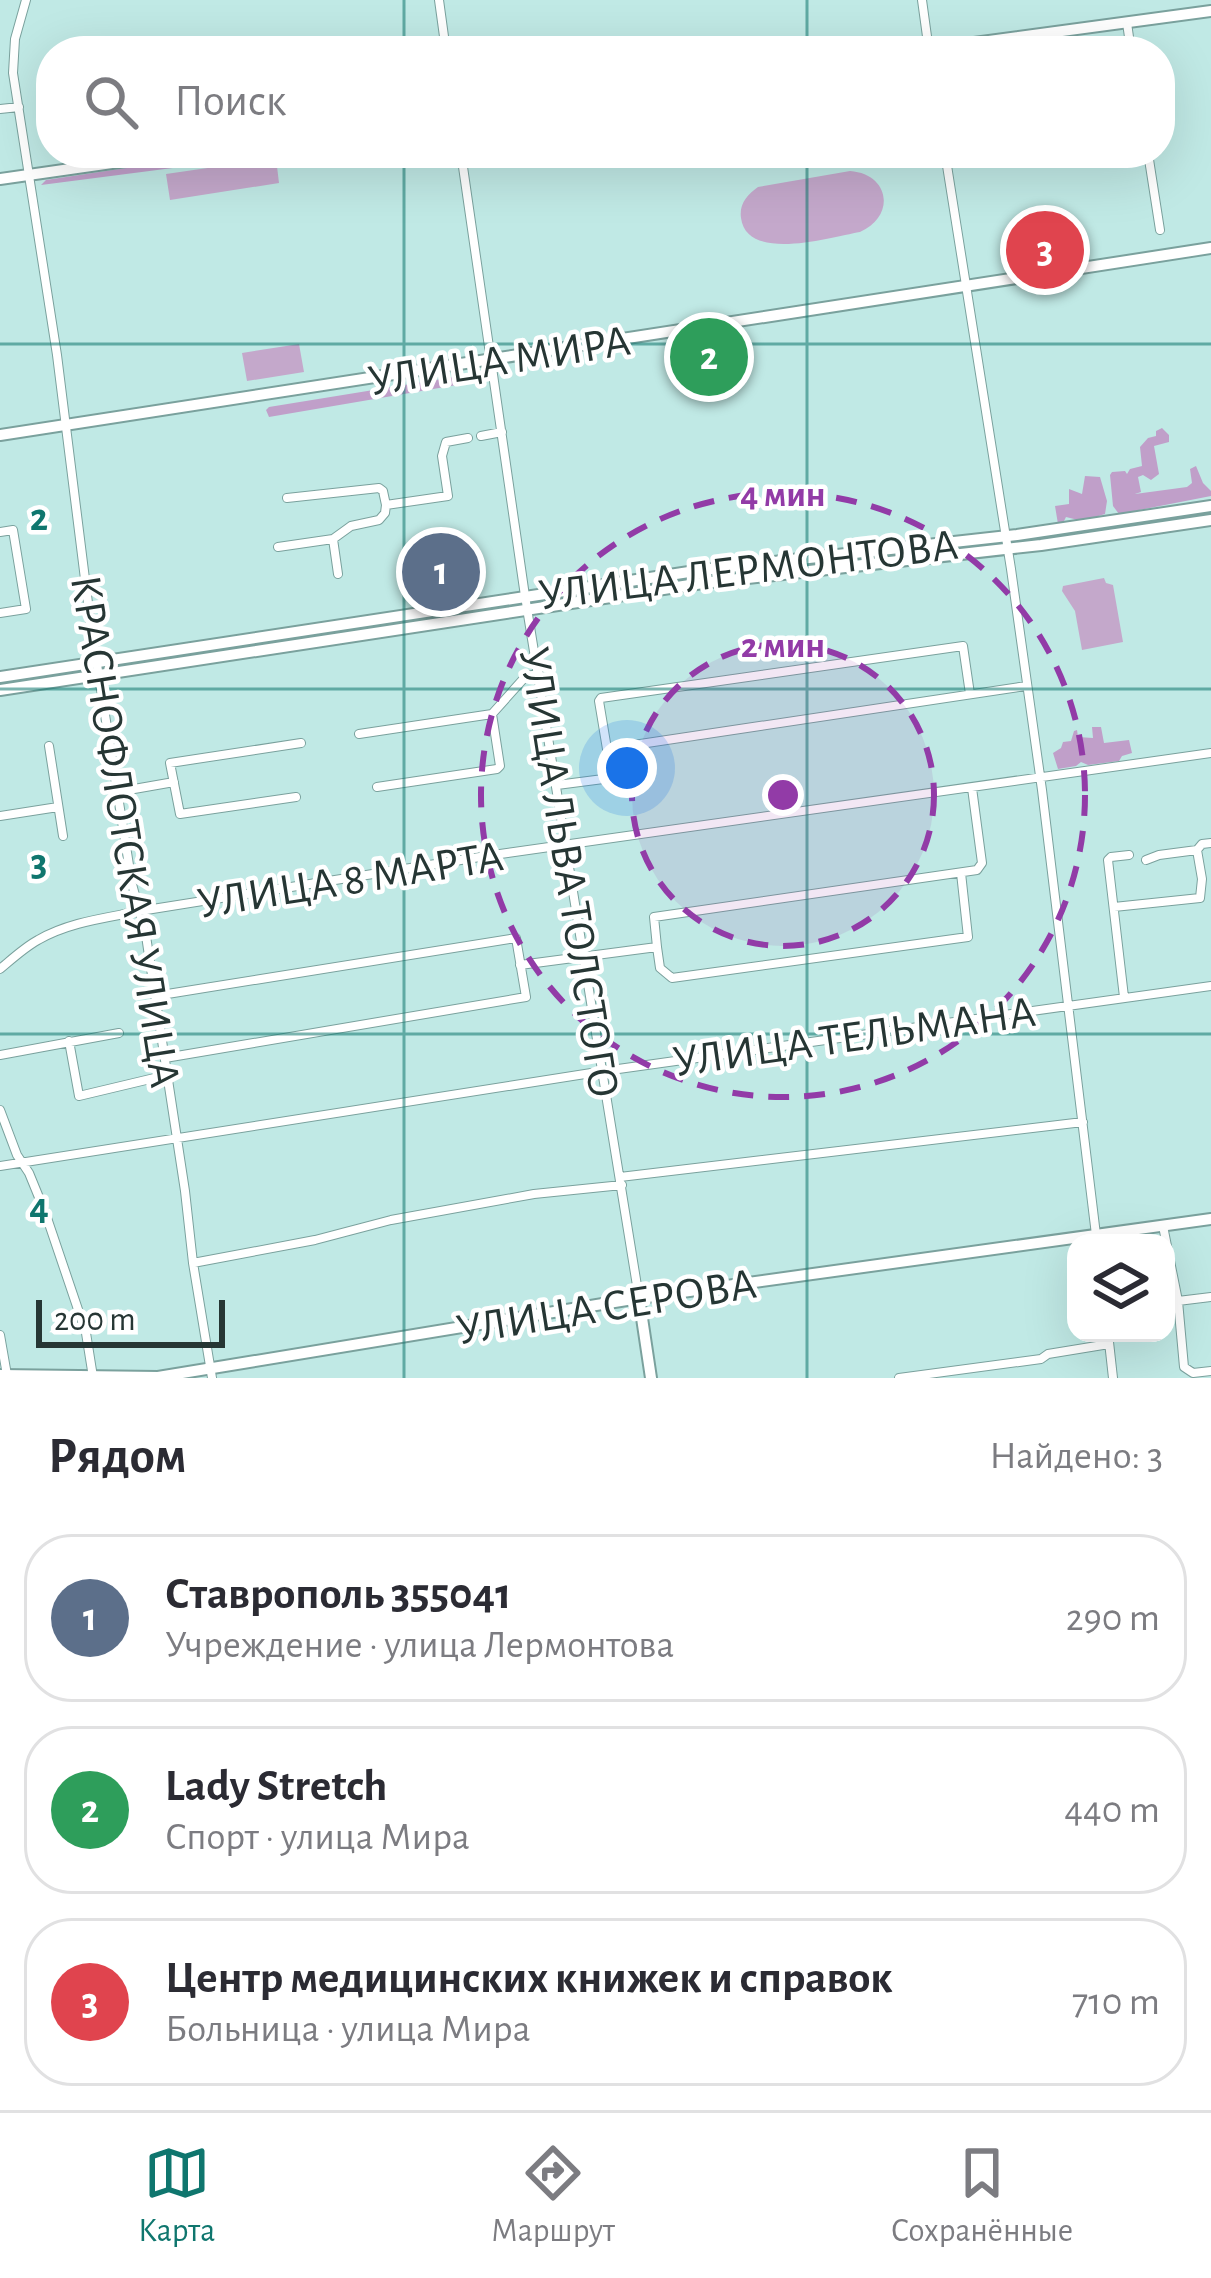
<!DOCTYPE html>
<html lang="ru">
<meta charset="utf-8">
<style>
:root{--surface:#fff;--page:#f2f2f3;--text:#2b2b33;--muted:#7c7c81;--line:#e1e1e2;--accent:#0f766e}
body{margin:0;font-family:"Alegreya Sans",sans-serif;background:var(--page);color:var(--text)}
.controls{position:absolute;right:36px;bottom:36px;display:grid;overflow:hidden;border-radius:24px;box-shadow:0 12px 48px #0002}
.controls button{width:108px;height:108px;display:grid;place-items:center;padding:0;border:0;border-bottom:3px solid var(--line);background:var(--surface);color:var(--text);font:60px sans-serif}
.scale{position:absolute;left:36px;bottom:30px;width:189px;box-sizing:border-box;padding-left:12px;border:6px solid #263634;border-top:0;font-size:33px;line-height:42px;white-space:nowrap;color:#263634;-webkit-text-stroke:9px #fff;paint-order:stroke}
.you{position:absolute;left:627px;top:768px;width:42px;height:42px;margin:-30px;border:9px solid #fff;border-radius:50%;background:#1a73e8;box-shadow:0 0 0 18px #1a73e833}
.badge{display:grid;place-items:center;width:78px;height:78px;border-radius:50%;background:var(--accent);color:#fff;font-size:39px;font-weight:700}
.pin{position:absolute;translate:-50% -50%;border:6px solid #fff;box-shadow:0 3px 12px #0006}
.list{margin:0;padding:0;list-style:none}
h2{display:flex;justify-content:space-between;align-items:center;height:156px;margin:0;padding:0 48px;font-size:51px}
h2 small{font-size:39px;font-weight:400;color:var(--muted)}
.list li{display:grid;grid-template-columns:78px 1fr auto;gap:36px;align-items:center;box-sizing:border-box;height:168px;margin:0 24px 24px;padding:0 24px;border:3px solid var(--line);border-radius:48px}
.list b{display:block;font-size:45px;white-space:nowrap}
.list p{margin:0;font-size:39px;white-space:nowrap;color:var(--muted)}
.list em{font-size:39px;font-style:normal;color:var(--muted)}
.icon{flex:none;width:66px;height:66px;fill:none;stroke:currentColor;stroke-width:2;stroke-linecap:round;stroke-linejoin:round}
.map{position:relative;flex:none;width:1211px;height:1378px;overflow:hidden}
.search{position:absolute;background:var(--surface);box-shadow:0 12px 48px #0002;left:36px;right:36px;top:36px;height:132px;display:flex;align-items:center;gap:30px;box-sizing:border-box;padding:0 42px;border-radius:48px;color:var(--muted);font-size:45px}
.sheet{height:732px;background:var(--surface)}
nav{display:flex;justify-content:space-around;align-items:center;box-sizing:border-box;height:168px;border-top:3px solid var(--line);background:var(--surface);font-size:33px;color:var(--muted)}
nav a{display:grid;justify-items:center;gap:6px}
nav .on{color:var(--accent)}
.map>svg:first-child{display:block}
.green{fill:#c4a8cb}
.forest{fill:#c09fc9}
.lines{fill:none;stroke-linecap:round;stroke-linejoin:round}
.minor-casing{stroke:#7aa19d;stroke-width:10}
.major-casing{stroke:#7aa19d;stroke-width:14}
.minor{stroke:#fff;stroke-width:8}
.major{stroke:#fff;stroke-width:10}
.grid{fill:none;stroke:#0f766e;stroke-width:3;stroke-opacity:0.55}
.ring{fill:none;stroke:#923ba7;stroke-width:6;stroke-dasharray:21 15}
.labels{text-anchor:middle;stroke-width:9;stroke-linejoin:round;paint-order:stroke}
.street-label{font-size:45px;fill:#263634;stroke:#fff}
.grid-label{font-size:39px;text-anchor:middle;font-weight:bold;fill:#0f766e;stroke:#fff;stroke-width:9;stroke-linejoin:round;paint-order:stroke}
.centre{fill:#923ba7;stroke:#fff;stroke-width:6}
.ring-label{font-size:36px;text-anchor:middle;font-weight:bold;fill:#923ba7;stroke:#fff;stroke-width:9;stroke-linejoin:round;paint-order:stroke}
</style>
<div class="map">
<svg width="1211" height="1378" viewBox="0 0 1211 1378">
<rect width="100%" height="100%" fill="#c0e9e5"/>
<path class="green" d="M276,158L279,183L170,200L166,174Z
M850,171C890,174 896,216 860,232C831,237 747,263 741,218C739,204 747,195 758,187Z
M299,344L304,372L247,381L242,353Z
M1104,578L1106,583L1113,585L1123,642L1082,650L1075,611L1062,591L1063,586Z"/>
<path class="forest" d="M226,153H289L41,185L46,180Z
M478,373L480,374V381L269,417L266,410L269,407Z
M1162,428L1169,435V442L1154,446L1159,474L1151,480L1143,475L1138,477L1141,492L1135,494L1187,487L1192,483L1190,469L1196,466L1203,483L1211,491V496L1119,514L1113,506L1110,475L1112,472L1125,471L1127,474L1130,469L1142,466L1140,447L1148,438L1156,436V431Z
M1085,476L1100,477L1107,501L1105,514L1082,521L1066,517L1062,525L1058,524L1055,506L1069,504V489L1082,494Z
M1092,727H1101L1104,743L1129,740L1132,753L1122,756L1119,761L1088,765L1081,762L1076,766L1058,769L1053,753L1061,748L1063,742L1071,741L1074,731L1077,730L1078,737L1093,738Z"/>
<g class="lines">
<g class="minor-casing">
<path id="minor" d="M26,0L15,39L13,73L57,355L91,627L132,884L146,936L185,1191L193,1263L212,1378
M439,0L446,51
M922,0L929,51
M1127,23L1131,51
M0,109L19,107
M461,153L525,596L639,1298
M945,153L1011,569L1042,790L1097,1243
M1148,153L1160,230
M481,436L502,432
M287,498L379,488L383,491L386,505L448,496L442,456L446,442L468,438
M0,532L13,530L26,609L0,613
M333,539L338,574
M278,547L333,539L351,526L379,520L385,513L386,505
M970,694L963,646L601,698L599,701L607,749L1026,686
M492,714L526,676L539,674
M359,734L492,714L500,766L497,769L377,787
M49,746L63,836
M557,785L611,778L607,749
M117,792L174,782
M296,797L180,814L170,763L301,743
M0,816L58,807
M1146,860L1159,855L1197,850L1202,844L1211,843
M1114,907L1200,898L1202,879L1197,850
M657,947L660,968L672,978L968,937L961,873
M520,965L657,947L654,917L977,870L982,863L972,788
M0,969C12,959 25,947 38,940C69,922 106,918 140,911L486,856L1211,753
M155,996L516,938L526,997L165,1058
M1124,997L1108,860L1111,857L1129,855
M69,1041L79,1096L167,1075
M0,1055L119,1033
M0,1110L17,1155L29,1173L45,1212L86,1333L93,1377
M0,1166L604,1071L1211,986
M620,1177L1083,1122
M1163,1226L1178,1301L1184,1367L1193,1373L1211,1371
M193,1263L315,1240L391,1220L534,1194L622,1185
M1178,1301L1211,1297
M1108,1333L1113,1378
M0,1335L7,1375
M899,1378L1041,1359L1048,1354L1109,1344"/>
</g>
<g class="major-casing">
<path id="major" d="M914,51L1211,11
M0,179L182,153
M0,435L1211,248
M0,677L702,570L1017,535L1211,506
M0,690L703,583L1041,545L1211,520
M639,1298L651,1378
M0,1375L158,1377L639,1298L1211,1219"/>
</g>
<use href="#minor" class="minor"/>
<use href="#major" class="major"/>
</g>
<path class="grid" d="M404,0V51M807,0V51M404,153V1378M807,153V1378M0,344H1211M0,689H1211M0,1034H1211"/>
<circle cx="783" cy="795" r="151" fill="#923ba7" fill-opacity=".12"/>
<g class="ring">
<circle cx="783" cy="795" r="151"/>
<circle cx="783" cy="795" r="302"/>
</g>
<g class="labels">
<g class="street-label">
<text transform="translate(499 359) rotate(-9)" y="16">УЛИЦА МИРА</text>
<text transform="translate(748 568) rotate(-7)" y="16">УЛИЦА ЛЕРМОНТОВА</text>
<text transform="translate(127 831) rotate(81)" y="16">КРАСНОФЛОТСКАЯ УЛИЦА</text>
<text transform="translate(571 872) rotate(81)" y="16">УЛИЦА ЛЬВА ТОЛСТОГО</text>
<text transform="translate(350 878) rotate(-9)" y="16">УЛИЦА 8 МАРТА</text>
<text transform="translate(854 1035) rotate(-8)" y="16">УЛИЦА ТЕЛЬМАНА</text>
<text transform="translate(606 1305) rotate(-9)" y="16">УЛИЦА СЕРОВА</text>
</g>
</g>
<g class="grid-label">
<text x="39" y="530">2</text>
<text x="39" y="875">3</text>
<text x="39" y="1219">4</text>
</g>
<circle cx="783" cy="795" r="18" class="centre"/>
<g class="ring-label">
<text x="783" y="506">4 мин</text>
<text x="783" y="657">2 мин</text>
</g>
</svg>
<div class="controls">
<button><svg class="icon" aria-label="layers" viewBox="0 0 24 24"><path d="M12 4l9 5-9 5-9-5zM3 14l9 5 9-5"/></svg></button>
</div>
<div class="scale">200 m</div>
<div class="you"></div>
<div class="pin badge" style="left:441px;top:572px;background:#5c6f8a">1</div>
<div class="pin badge" style="left:709px;top:357px;background:#2e9e5b">2</div>
<div class="pin badge" style="left:1045px;top:250px;background:#e0444e">3</div>
<div class="search"><svg class="icon" aria-label="search" viewBox="0 0 24 24"><circle cx="10" cy="10" r="6"/><path d="M15 15l6 6"/></svg>Поиск</div>
</div>
<section class="sheet">
<h2>Рядом<small>Найдено: 3</small></h2>
<ul class="list">
<li><span class="badge" style="background:#5c6f8a">1</span><div><b>Ставрополь 355041</b><p>Учреждение · улица Лермонтова</p></div><em>290 m</em></li>
<li><span class="badge" style="background:#2e9e5b">2</span><div><b>Lady Stretch</b><p>Спорт · улица Мира</p></div><em>440 m</em></li>
<li><span class="badge" style="background:#e0444e">3</span><div><b>Центр медицинских книжек и справок</b><p>Больница · улица Мира</p></div><em>710 m</em></li>
</ul>
</section>
<nav>
<a class="on"><svg class="icon" aria-label="map" viewBox="0 0 24 24"><path d="M3 6l6-2 6 2 6-2v14l-6 2-6-2-6 2zM9 4v14M15 6v14"/></svg>Карта</a>
<a><svg class="icon" aria-label="directions" viewBox="0 0 24 24"><path d="M12 3l9 9-9 9-9-9zM9 14v-3h6M13 9l2 2-2 2"/></svg>Маршрут</a>
<a><svg class="icon" aria-label="saved" viewBox="0 0 24 24"><path d="M7 4h10v16l-5-4-5 4z"/></svg>Сохранённые</a>
</nav>
